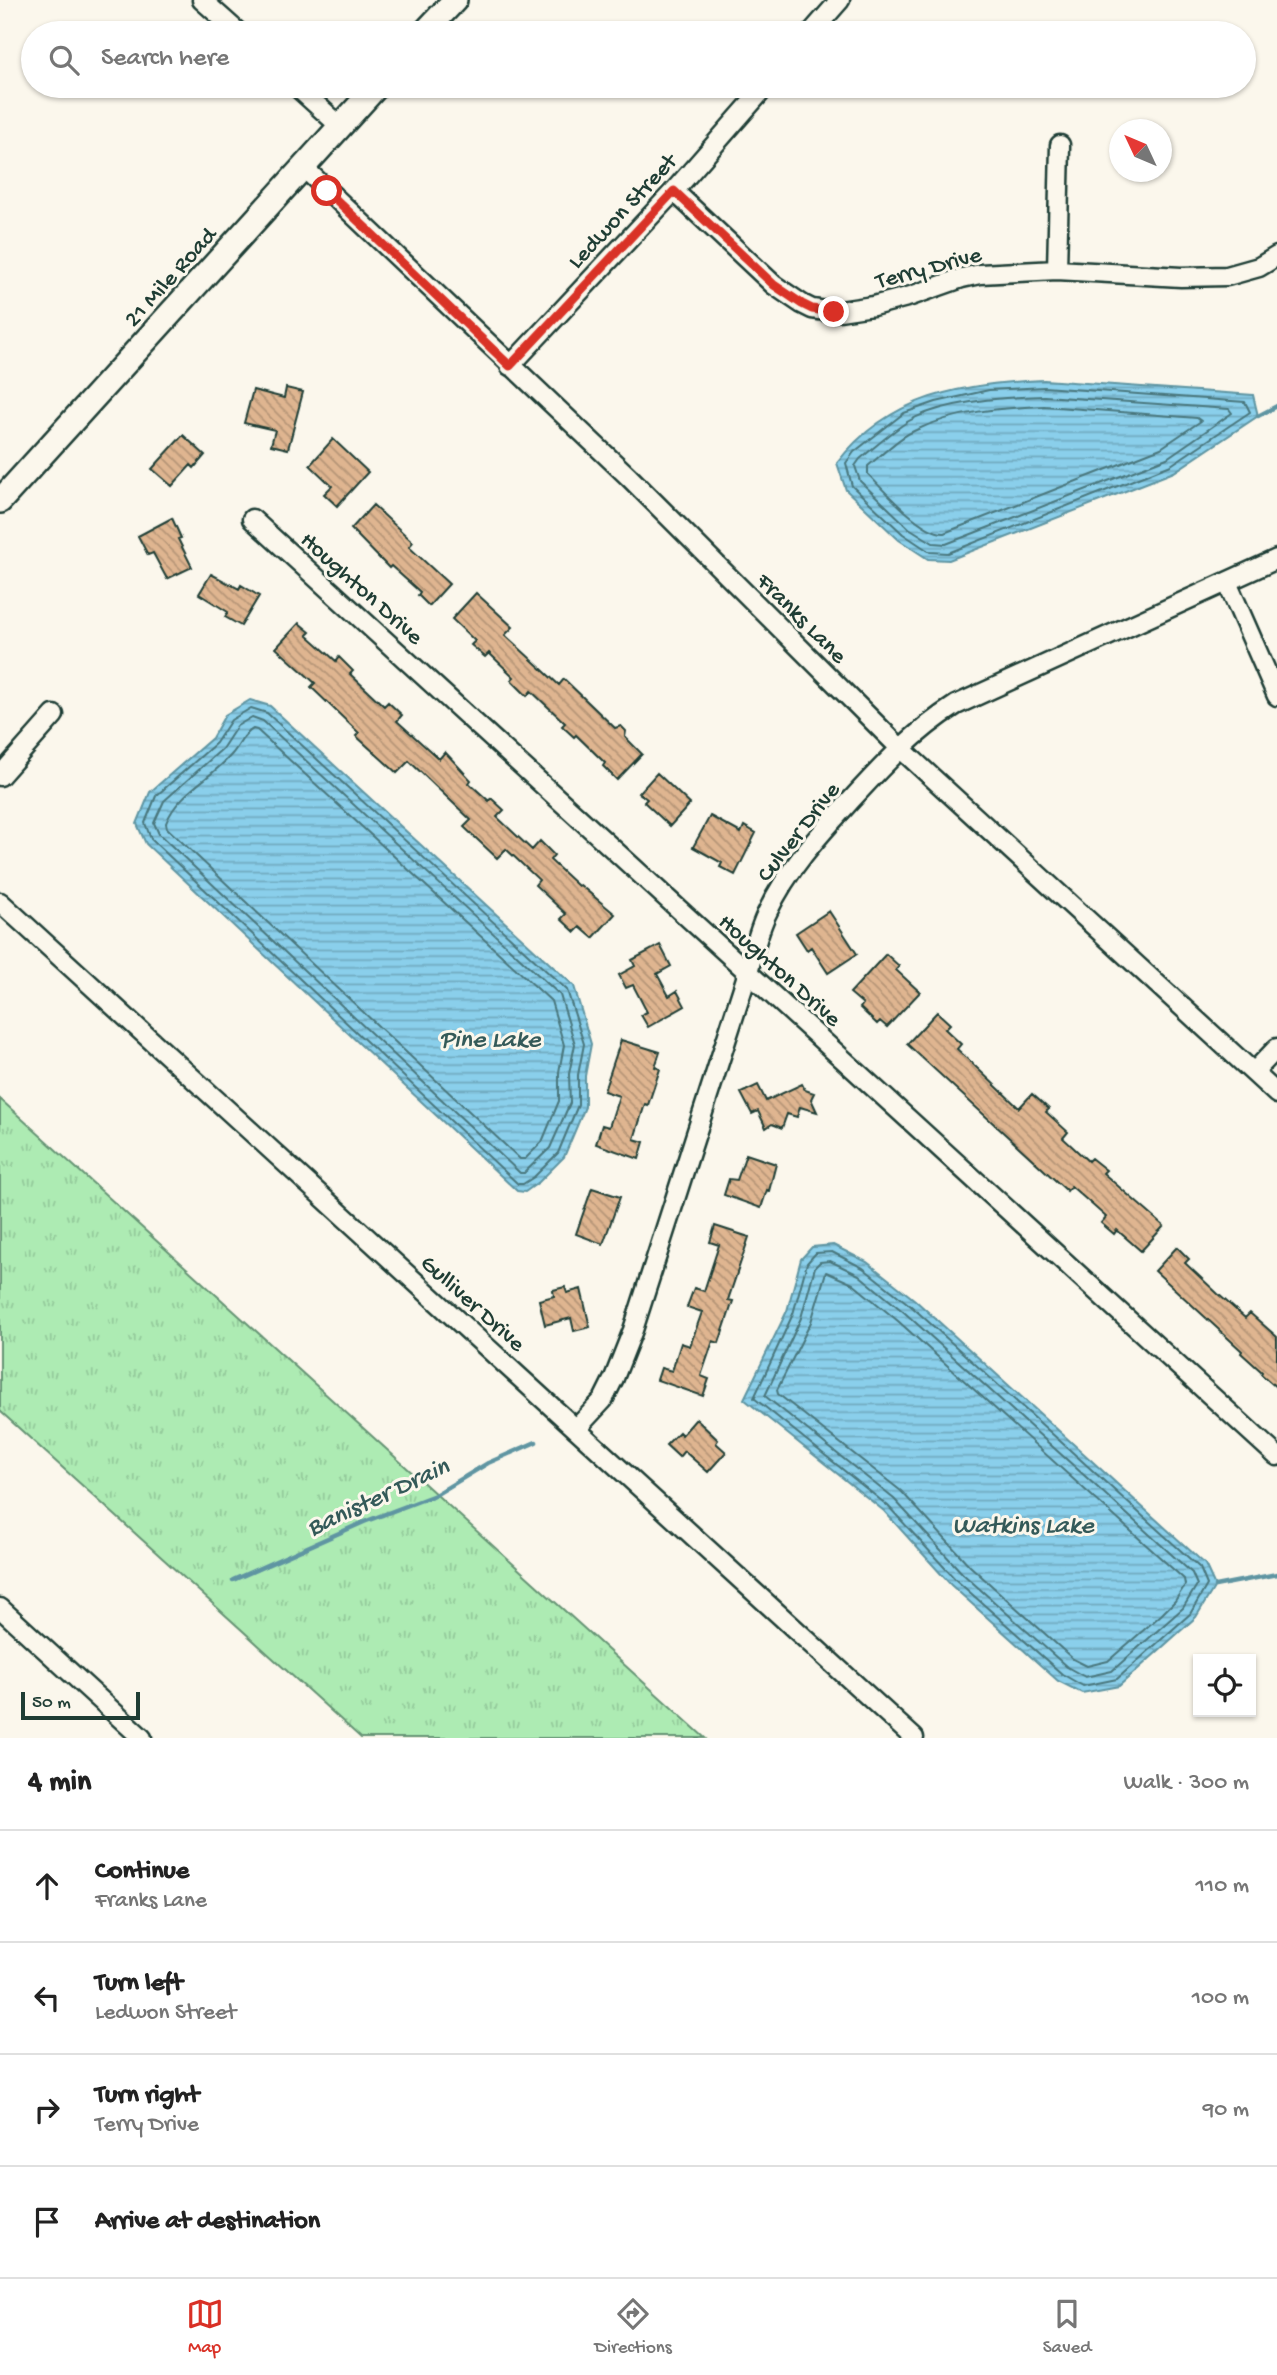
<!DOCTYPE html>
<meta charset="utf-8">
<style>
:root{--surface:#fff;--page:#f2f2f2;--text:#222;--muted:#767676;--line:#e0e0e0;--accent:#d93025}
body{margin:0;font-family:"Gochi Hand",sans-serif;background:var(--page);color:var(--text)}
.controls{position:absolute;right:21px;bottom:21px;display:grid;overflow:hidden;border-radius:0px;box-shadow:0 2px 5px #0004}
.controls button{width:63px;height:63px;display:grid;place-items:center;padding:0;border:0;border-bottom:2px solid var(--line);background:var(--surface);color:var(--text);font:35px sans-serif}
.compass{position:absolute;left:1109px;top:119px;width:63px;height:63px;border-radius:50%;background:var(--surface);box-shadow:0 2px 5px #0004;rotate:314deg}
.scale{position:absolute;left:21px;bottom:18px;width:119px;box-sizing:border-box;padding-left:7px;border:4px solid #1f3d34;border-top:0;font-size:19px;line-height:24px;white-space:nowrap;color:#1f3d34;-webkit-text-stroke:5px #fbf7ec;paint-order:stroke}
.stop{position:absolute;width:21px;height:21px;margin:-16px;border:5px solid #d93025;border-radius:50%;background:#fff}
.stop.end{background:#d93025;border-color:#fff;box-shadow:0 2px 7px #0008}
.list{margin:0;padding:0;list-style:none}
h2{display:flex;justify-content:space-between;align-items:center;height:91px;margin:0;padding:0 28px;font-size:30px}
h2 small{font-size:23px;font-weight:400;color:var(--muted)}
.list li{display:grid;grid-template-columns:46px 1fr auto;gap:21px;align-items:center;box-sizing:border-box;height:112px;padding:0 28px;border-top:2px solid var(--line)}
.list b{display:block;font-size:26px;white-space:nowrap}
.list p{margin:0;font-size:23px;white-space:nowrap;color:var(--muted)}
.list em{font-size:23px;font-style:normal;color:var(--muted)}
.icon{flex:none;width:38px;height:38px;fill:none;stroke:currentColor;stroke-width:2;stroke-linecap:round;stroke-linejoin:round}
.map{position:relative;flex:none;width:1277px;height:1738px;overflow:hidden}
.search{position:absolute;background:var(--surface);box-shadow:0 2px 5px #0004;left:21px;right:21px;top:21px;height:77px;display:flex;align-items:center;gap:18px;box-sizing:border-box;padding:0 24px;border-radius:38px;color:var(--muted);font-size:26px}
.sheet{height:539px;background:var(--surface)}
nav{display:flex;justify-content:space-around;align-items:center;box-sizing:border-box;height:98px;border-top:2px solid var(--line);background:var(--surface);font-size:19px;color:var(--muted)}
nav a{display:grid;justify-items:center;gap:4px}
nav .on{color:var(--accent)}
.map>svg:first-child{display:block}
.grass{fill:url(#grass-tufts);stroke:#669474;stroke-width:2}
.water{fill:url(#water-rules);stroke:#5f95a2;stroke-width:2}
.lines{fill:none;stroke-linecap:round;stroke-linejoin:round}
.shore{stroke:#4a777d;stroke-width:2}
.stream{stroke:#5f95a2;stroke-width:4.5}
.building{fill:url(#building-back-hatch);stroke:#1f3d34;stroke-width:2}
.minor-casing{stroke:#1f3d34;stroke-width:23}
.tertiary-casing{stroke:#1f3d34;stroke-width:28}
.minor{stroke:#fbf7ec;stroke-width:18}
.tertiary{stroke:#fbf7ec;stroke-width:23}
.route{stroke:#d93025;stroke-width:9}
.labels{text-anchor:middle;stroke-width:6;stroke-linejoin:round;paint-order:stroke}
.street-label{font-size:24px;fill:#1f3d34;stroke:#fbf7ec}
.water-label{font-size:26px;font-style:italic;fill:#345a59;stroke:#fbf7ec}
</style>
<div class="map">
<svg width="1277" height="1738" viewBox="0 0 1277 1738">
<defs>
<pattern id="grass-tufts" width="24" height="20" patternUnits="userSpaceOnUse" patternTransform="scale(1.75)"><rect width="24" height="20" fill="#adebb3"/><path d="M3 7l-1-3M5 7V3M7 7l1-3M15 17l-1-3M17 17v-4M19 17l1-3" fill="none" stroke="#94ca9b"/></pattern>
<pattern id="water-rules" width="6" height="5" patternUnits="userSpaceOnUse" patternTransform="scale(1.75)"><rect width="6" height="5" fill="#8acfeb"/><path d="M0 2.5h6" fill="none" stroke="#70a9bf"/></pattern>
<pattern id="building-back-hatch" width="6" height="6" patternUnits="userSpaceOnUse" patternTransform="scale(1.75)"><rect width="6" height="6" fill="#dfb590"/><path d="M-1 5l2 2M0 0l6 6M5-1l2 2" fill="none" stroke="#b49476"/></pattern>
</defs>
<rect width="100%" height="100%" fill="#fbf7ec"/>
<filter id="ink" filterUnits="userSpaceOnUse"><feTurbulence type="fractalNoise" baseFrequency=".0143" numOctaves="2"/><feDisplacementMap in="SourceGraphic" scale="14" xChannelSelector="R" yChannelSelector="G"/><feConvolveMatrix kernelMatrix="1 2 1 2 8 2 1 2 1" color-interpolation-filters="sRGB"/></filter>
<g filter="url(#ink)">
<path class="grass" d="M0,1099L705,1738H361L0,1411Z"/>
<path class="water" d="M1044,380L1253,395L1258,416L1174,472L949,560L928,559L899,540L846,490L837,463C890,394 963,384 1044,380Z
M250,700L270,706L574,986L591,1044L585,1076V1107L564,1157L539,1182L525,1192L517,1191L146,844L137,824L150,792L212,738L225,715Z
M833,1245L867,1262L915,1300L1205,1564L1215,1586L1196,1617L1119,1686L1082,1693L1058,1681L951,1585L884,1511L744,1399L787,1311L801,1259L812,1247Z"/>
<g class="lines">
<path class="shore" d="M1044,387L1245,402L1250,412L1171,465L948,553L930,552L903,534L852,486L846,463L854,452L904,413L936,402L989,390Z
M1044,396L1229,409L1232,413L1167,458L946,544L933,543L909,528L860,481L855,466L860,459C875,447 890,433 907,422C941,401 1004,397 1044,396Z
M1044,406L1197,418L1201,421L1161,448L944,533C922,533 883,490 868,474V466C883,454 899,437 916,430C956,411 1001,408 1044,406Z
M251,708L267,713L567,990L584,1044L578,1075V1105L558,1153L534,1177L523,1184H518L151,839L145,823L156,796L216,743L231,720Z
M252,717L263,721L560,995L575,1044L569,1074L570,1103L550,1148L524,1173H520L159,834L154,823L164,801L222,749L237,726Z
M253,729L257,730L551,1001L564,1045L559,1072V1101L542,1142L525,1159H520L167,828L166,823C178,792 211,779 232,754C240,745 242,735 253,729Z
M832,1252L863,1268L911,1306L1200,1568L1207,1585L1190,1614L1117,1679L1083,1686L1062,1674L956,1580L888,1506L754,1398L793,1314L807,1263L816,1253Z
M830,1261L859,1275L905,1313L1192,1573L1197,1585L1183,1608L1112,1671L1085,1677L1067,1667L963,1574L894,1499L765,1396L801,1318L815,1267L820,1262Z
M826,1272L853,1284L898,1321L1184,1579L1185,1585L1175,1601L1161,1615L1108,1661L1087,1666L1073,1659L970,1566L901,1491L778,1394L777,1390L811,1322Z"/>
<path class="stream" d="M1258,416L1277,406
M233,1580L364,1522L435,1495L488,1463L536,1442
M1215,1586L1277,1574"/>
</g>
<path class="building" d="M286,388L303,392L288,449L271,445L275,430L244,423L253,390L284,398Z
M183,435L205,455L194,468L191,465L172,486L152,469Z
M333,439L368,472L337,506L324,494L332,486L310,465Z
M373,505L413,542L409,547L449,584L429,606L418,595L420,592L391,566L389,568L351,529Z
M172,518L181,538L178,539L192,567L167,579L153,553L148,555L138,536Z
M211,574L239,589L241,585L259,596L241,626L225,617L228,612L199,594Z
M476,593L513,627L505,635L559,685L564,679L615,728L621,726L626,731L625,737L642,754L617,780L603,766L605,763L576,735L574,737L562,726L565,723L531,691L527,696L511,680L514,677L489,653L485,657L471,645L475,641L452,619Z
M299,623L310,632L307,635L336,661L339,657L353,671L350,674L384,706L388,702L402,715L397,721L439,759L445,752L471,780L469,783L489,801L491,798L504,810L497,817L532,850L540,841L554,855L550,860L578,886L580,885L615,914L593,938L580,927L575,932L561,919L566,914L535,885L539,880L506,849L497,858L464,827L471,820L409,761L397,773L356,736L359,733L311,687L315,683L276,648Z
M657,773L690,804L670,826L644,802L647,799L639,793Z
M710,816L741,833L744,826L756,833L735,875L720,867L722,863L693,847Z
M829,911L857,954L828,973L811,947L807,950L796,933Z
M660,945L671,966L657,974L669,996L677,991L685,1006L648,1027L641,1015L647,1012L633,985L626,988L619,975L635,966L632,960Z
M886,954L899,966L896,970L920,992L887,1027L880,1021L877,1024L860,1008L863,1004L850,993Z
M937,1012L950,1024L945,1029L961,1044L957,1049L1019,1108L1032,1094L1049,1109L1046,1112L1068,1132L1063,1138L1088,1161L1091,1158L1106,1170L1103,1173L1164,1226L1141,1251L1117,1230L1114,1234L1101,1223L1106,1217L1071,1186L1067,1191L907,1044Z
M621,1040L660,1052L655,1067L660,1069L648,1105L645,1104L634,1139L644,1142L639,1159L596,1144L602,1125L609,1127L619,1096L604,1091Z
M802,1084L805,1090L814,1093L811,1099L817,1112L800,1107L797,1117L787,1114L782,1128L772,1124L766,1128L758,1111L752,1114L741,1093L758,1085L766,1101Z
M746,1154L776,1164L769,1191L767,1190L761,1208L724,1195L729,1179L737,1180Z
M592,1188L620,1197L603,1244L576,1234Z
M715,1226L749,1237L728,1300L733,1301L719,1343L713,1341L701,1376L709,1379L703,1396L657,1380L661,1368L672,1371L681,1343L690,1346L702,1312L687,1307L694,1288L704,1291L719,1245L710,1242Z
M1177,1247L1189,1259L1185,1263L1218,1294L1245,1318L1250,1313L1277,1337V1388L1261,1374L1262,1372L1241,1353L1242,1351L1155,1271Z
M565,1287L567,1293L581,1289L590,1327L574,1331L571,1318L545,1325L539,1300L554,1296L553,1290Z
M696,1419L718,1440L716,1443L726,1452L708,1472L684,1451L679,1457L666,1445L679,1432L682,1435Z"/>
<g class="lines">
<g class="minor-casing">
<path id="minor" d="M202,0L239,33
M811,33L840,0
M296,86L340,126
M303,167L629,477L899,747L1277,1094
M674,191L774,285L802,304L812,309L833,312L873,306L911,296L962,278L980,274L1057,270L1181,277L1227,276L1259,267L1277,256
M1057,270L1060,145
M510,366L674,191L766,86
M252,519L1277,1456
M1227,582L1277,696
M0,776L54,715
M0,902L914,1738
M1254,1072L1277,1048
M576,1429L603,1400L614,1378L633,1330L748,972C754,951 758,930 768,911C788,868 821,833 852,799C884,764 915,731 956,705L1277,559
M0,1608L142,1738"/>
</g>
<g class="tertiary-casing">
<path id="tertiary" d="M424,33L455,0
M0,501L377,86"/>
</g>
<use href="#minor" class="minor"/>
<use href="#tertiary" class="tertiary"/>
</g>
</g>
<g class="lines" filter="url(#ink)">
<path class="route" d="M327,191L510,366L674,191L774,285L802,304L812,309L834,312"/>
</g>
<g class="labels">
<g class="street-label">
<text transform="translate(621 210) rotate(-47)" y="8">Ledwon Street</text>
<text transform="translate(928 266) rotate(-15)" y="8">Terry Drive</text>
<text transform="translate(169 276) rotate(-48)" y="8">21 Mile Road</text>
<text transform="translate(363 587) rotate(42)" y="8">Houghton Drive</text>
<text transform="translate(803 617) rotate(45)" y="8">Franks Lane</text>
<text transform="translate(797 831) rotate(-52)" y="8">Culver Drive</text>
<text transform="translate(781 969) rotate(42)" y="8">Houghton Drive</text>
<text transform="translate(474 1302) rotate(42)" y="8">Gulliver Drive</text>
</g>
<g class="water-label">
<text x="490" y="1046">Pine Lake</text>
<text transform="translate(377 1495) rotate(-25)" y="9">Banister Drain</text>
<text x="1023" y="1532">Watkins Lake</text>
</g>
</g>
</svg>
<div class="controls">
<button><svg class="icon" aria-label="locate" viewBox="0 0 24 24"><circle cx="12" cy="12" r="6"/><path d="M12 2v4M12 18v4M2 12h4M18 12h4"/></svg></button>
</div>
<svg class="compass" viewBox="-18 -18 36 36"><path d="M0-13l5 13h-10z" fill="#e53935"/><path d="M0 13l5-13h-10z" fill="#767676"/></svg>
<div class="scale">50 m</div>
<div class="stop" style="left:327px;top:191px"></div>
<div class="stop end" style="left:834px;top:312px"></div>
<div class="search"><svg class="icon" aria-label="search" viewBox="0 0 24 24"><circle cx="10" cy="10" r="6"/><path d="M15 15l6 6"/></svg>Search here</div>
</div>
<section class="sheet">
<h2>4 min<small>Walk · 300 m</small></h2>
<ul class="list">
<li><svg class="icon" aria-label="ahead" viewBox="0 0 24 24"><path d="M12 20V5M6 11l6-6 6 6"/></svg><div><b>Continue</b><p>Franks Lane</p></div><em>110 m</em></li>
<li><svg class="icon" aria-label="left" viewBox="0 0 24 24"><path d="M17 20v-9H6M10 6l-5 5 5 5"/></svg><div><b>Turn left</b><p>Ledwon Street</p></div><em>100 m</em></li>
<li><svg class="icon" aria-label="right" viewBox="0 0 24 24"><path d="M7 20v-9h11M14 6l5 5-5 5"/></svg><div><b>Turn right</b><p>Terry Drive</p></div><em>90 m</em></li>
<li><svg class="icon" aria-label="arrive" viewBox="0 0 24 24"><path d="M6 21V4h12l-3 4 3 4H6"/></svg><div><b>Arrive at destination</b></div></li>
</ul>
</section>
<nav>
<a class="on"><svg class="icon" aria-label="map" viewBox="0 0 24 24"><path d="M3 6l6-2 6 2 6-2v14l-6 2-6-2-6 2zM9 4v14M15 6v14"/></svg>Map</a>
<a><svg class="icon" aria-label="directions" viewBox="0 0 24 24"><path d="M12 3l9 9-9 9-9-9zM9 14v-3h6M13 9l2 2-2 2"/></svg>Directions</a>
<a><svg class="icon" aria-label="saved" viewBox="0 0 24 24"><path d="M7 4h10v16l-5-4-5 4z"/></svg>Saved</a>
</nav>
